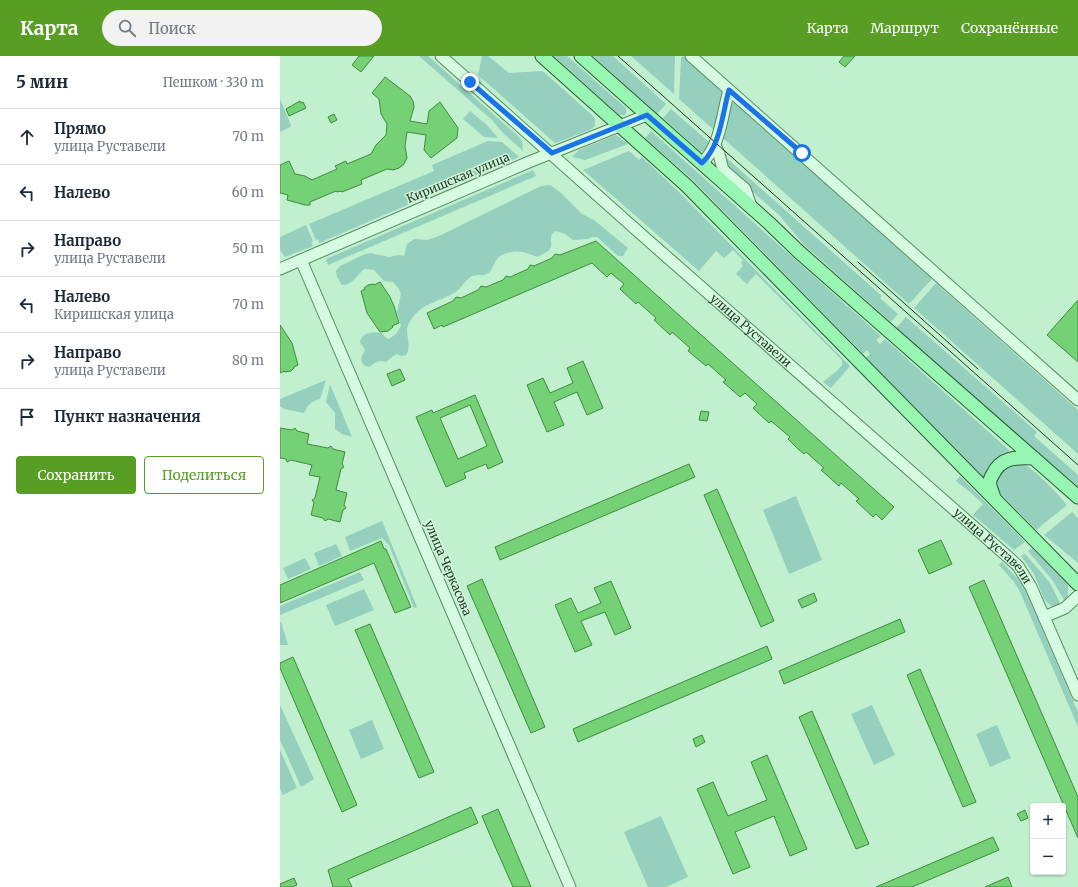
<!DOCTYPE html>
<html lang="ru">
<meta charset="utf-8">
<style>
:root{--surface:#fff;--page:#f2f2f3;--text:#1f2937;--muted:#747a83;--line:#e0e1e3;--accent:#589d24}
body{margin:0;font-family:Merriweather,serif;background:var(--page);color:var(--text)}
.controls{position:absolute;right:12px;bottom:12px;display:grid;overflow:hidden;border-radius:4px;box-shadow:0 1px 3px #0004}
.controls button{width:36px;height:36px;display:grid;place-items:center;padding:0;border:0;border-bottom:1px solid var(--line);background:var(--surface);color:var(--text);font:20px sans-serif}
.stop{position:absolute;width:12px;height:12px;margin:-9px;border:3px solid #1a73e8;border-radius:50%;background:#fff}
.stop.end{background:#1a73e8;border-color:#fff;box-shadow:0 1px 4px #0008}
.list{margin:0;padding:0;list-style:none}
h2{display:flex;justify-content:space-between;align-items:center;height:52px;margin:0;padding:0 16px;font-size:17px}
h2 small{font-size:13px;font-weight:400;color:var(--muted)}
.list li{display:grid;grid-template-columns:26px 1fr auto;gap:12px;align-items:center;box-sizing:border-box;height:56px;padding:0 16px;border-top:1px solid var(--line)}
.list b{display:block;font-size:15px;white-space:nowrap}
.list p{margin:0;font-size:13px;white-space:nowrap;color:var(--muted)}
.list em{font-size:13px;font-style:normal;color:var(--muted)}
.actions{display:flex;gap:8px;padding:12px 16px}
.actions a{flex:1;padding:9px 0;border:1px solid var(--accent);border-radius:4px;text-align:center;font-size:14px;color:var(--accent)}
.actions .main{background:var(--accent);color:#fff}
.icon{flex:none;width:22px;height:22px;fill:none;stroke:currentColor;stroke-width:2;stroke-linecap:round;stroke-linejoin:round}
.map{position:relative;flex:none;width:798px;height:831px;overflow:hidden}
header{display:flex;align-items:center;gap:24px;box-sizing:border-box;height:56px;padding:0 20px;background:var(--accent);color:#fff}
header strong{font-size:19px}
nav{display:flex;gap:22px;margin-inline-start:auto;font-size:14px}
.search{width:280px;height:36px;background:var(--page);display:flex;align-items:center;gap:10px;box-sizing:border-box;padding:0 14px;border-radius:22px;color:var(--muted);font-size:15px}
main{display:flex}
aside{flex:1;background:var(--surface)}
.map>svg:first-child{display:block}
.green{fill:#95cfbd}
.building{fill:#75d175;stroke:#3e8b3c;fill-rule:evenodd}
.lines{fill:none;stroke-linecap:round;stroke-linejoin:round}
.minor-casing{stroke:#588b5e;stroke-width:13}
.major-casing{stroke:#2c582e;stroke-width:15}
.minor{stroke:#d5fbe0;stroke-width:11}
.major{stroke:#97f6b1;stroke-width:13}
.tram{stroke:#1d3a1f;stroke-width:1}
.route{stroke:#1a73e8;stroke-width:5}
.labels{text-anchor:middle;stroke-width:3;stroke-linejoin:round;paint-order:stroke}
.street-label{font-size:12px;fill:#1d3a1f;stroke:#d1f7dc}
</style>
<header>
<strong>Карта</strong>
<div class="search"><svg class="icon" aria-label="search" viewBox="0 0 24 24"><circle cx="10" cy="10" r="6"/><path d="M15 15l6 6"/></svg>Поиск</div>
<nav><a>Карта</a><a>Маршрут</a><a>Сохранённые</a></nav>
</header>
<main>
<aside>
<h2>5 мин<small>Пешком · 330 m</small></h2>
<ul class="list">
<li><svg class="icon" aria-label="ahead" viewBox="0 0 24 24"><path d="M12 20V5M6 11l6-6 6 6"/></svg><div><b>Прямо</b><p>улица Руставели</p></div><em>70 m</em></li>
<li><svg class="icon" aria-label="left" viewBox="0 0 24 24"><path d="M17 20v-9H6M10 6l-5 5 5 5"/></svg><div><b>Налево</b></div><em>60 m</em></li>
<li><svg class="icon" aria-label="right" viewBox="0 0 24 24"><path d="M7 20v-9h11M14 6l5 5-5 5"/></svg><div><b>Направо</b><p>улица Руставели</p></div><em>50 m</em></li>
<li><svg class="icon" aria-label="left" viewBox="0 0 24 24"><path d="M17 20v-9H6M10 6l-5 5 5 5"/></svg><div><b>Налево</b><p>Киришская улица</p></div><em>70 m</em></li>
<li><svg class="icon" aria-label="right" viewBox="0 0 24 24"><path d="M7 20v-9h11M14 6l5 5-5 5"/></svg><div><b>Направо</b><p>улица Руставели</p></div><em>80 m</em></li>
<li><svg class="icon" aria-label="arrive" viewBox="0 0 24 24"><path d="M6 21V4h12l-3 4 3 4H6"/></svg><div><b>Пункт назначения</b></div></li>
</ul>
<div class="actions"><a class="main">Сохранить</a><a>Поделиться</a></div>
</aside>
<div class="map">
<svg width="798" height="831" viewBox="0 0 798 831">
<rect width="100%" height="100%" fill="#c1f0cf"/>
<path class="green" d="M139,0H148L238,80L242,85L243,95L223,77L212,64Z
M202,0H208L229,17L261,15L264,16L313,60L315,63V70L310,74L275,87L198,19Z
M274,0H287L346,52V57L345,59H339Z
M313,0H333L386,48L377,58Z
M351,0H395L394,38Z
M403,0L441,35L442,38L435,75L399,43L401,2Z
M0,43L11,69L10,71L0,76Z
M451,47H455L652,223L629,248L443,82Z
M391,53L430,87L426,95L421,96L383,62Z
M190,55L207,69L218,82L204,81L183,63Z
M371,75L601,280L596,284L600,288L605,283L730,395C716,400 709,408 703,421L586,302L590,298L587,294L583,298L414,125L365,82Z
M336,79L348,88L305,104L292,101L299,94L333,80Z
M208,85L222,86L239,101L39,187L38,183L36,184L29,168L154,115L152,109Z
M349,95L359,104L362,101L399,136L570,310L551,332L543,326L557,315L562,309V304L476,218L467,228L456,218L463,210L461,207L463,204L453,194L444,202L436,195L419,215L303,114Z
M442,98L602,240L600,242L618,258L611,266L524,189L499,159L449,115Z
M253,114L256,120L48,209L46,203Z
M270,129L280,136L302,158L314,164L348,192L343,200H338L317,181H312L308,183L293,184L285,178L276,175C266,181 275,188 269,194C266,197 261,199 257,201C244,195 236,193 222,199C213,203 214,215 207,218C203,220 197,218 192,220C185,224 181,233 174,237C157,247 140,247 129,267C123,277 133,288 126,299L121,300L117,298L113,300L106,306C97,303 95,308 89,311C78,308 81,301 85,294L80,286C82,276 93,276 102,277L105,281L109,283L116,278L121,270L117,256L121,238L119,233L113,226L104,225L94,214L84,213C77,219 73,229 62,229L57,221L56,215L60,210L85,198L91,197L109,201L118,199L124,200L127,188L134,183L147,184L159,180L261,130Z
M26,169L33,185L31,186L33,190L5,201L0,194V181Z
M656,227L798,354V398L634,252Z
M626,261L757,376L754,380L798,419V434L616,272Z
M46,324L40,343C31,345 28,349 24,357L4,353L0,350V343Z
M50,328L72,381L62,378L55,373V357L46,346Z
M737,408C739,408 741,408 744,409C754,412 780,440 787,449L756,474L719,436C712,422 723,411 737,408Z
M680,420L745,486L734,494L693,459L703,448L690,436L676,425Z
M516,440L542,504L509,518L483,454Z
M792,456L798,462V507L764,479Z
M102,465L137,551L134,552L109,489L102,482L70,495L65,481Z
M56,488L62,500L39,510L34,497Z
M752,492L788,529V541L785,546L773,525L748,495Z
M745,498L760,515L770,527L781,549L771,550L764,543L754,518L741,500Z
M25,502L31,513L8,523L3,512Z
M722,506L738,523L745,533L798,656V671L740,536L734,526L719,509Z
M80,516L84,524L0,559V550Z
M84,533L94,554L55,570L46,549Z
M0,566H1L8,589H0Z
M0,649L34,723L21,731L0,684Z
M592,649L615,699L594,709L571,658Z
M92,664L104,693L81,703L69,674Z
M717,669L731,702L710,711L696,678Z
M0,694L17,732L3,739L0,733Z
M381,760L408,821L386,831H368L344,776Z"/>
<path class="building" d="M79,0H94L81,16L72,9Z
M564,0H575L565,11L559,6Z
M105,21L130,40L133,45L134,51L130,65L147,68L149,55L160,46L178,72L177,82L151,102L144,94L146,79L127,76L125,90L127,102L124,108L119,112L113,114L107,113L81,124L82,128L62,136L61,135L57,136L56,135L30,146V149H25L7,144L8,139L0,137V109L9,105L15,118L25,120L32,124L57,113L55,110L66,105L67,108L91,98L96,89L106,79L107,68L101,58L99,43L92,37Z
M20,45L21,47L23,46L26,52L9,60L6,53Z
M54,58L57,64L51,67L48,61Z
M316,185L614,451L602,464L596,458L593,461L576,445L579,443L561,427L559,430L541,414L544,412L526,396L524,398L518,393L508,383L510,381L491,365L489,367L473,352L477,348L465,337L460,341L443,326L446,324L428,308L426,310L408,295L410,292L392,276L390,279L374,264L376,262L358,246L356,248L340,233L344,228L331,217L327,221L312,207L163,271L162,269L154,273L147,257L173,245L176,241L181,242L198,234L201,230L206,231L223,224L226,220L230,221L248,213L250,209L254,210L272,202L275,198L280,199Z
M100,226L110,241L114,250L119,267L112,270L113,271L108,275L100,276L87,257L81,235L85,233L84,232L88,229L94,228V229Z
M798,244V306L767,279Z
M0,269L12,287L18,309L14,311V312L11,315L5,316V315L0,317Z
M303,305L323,352L307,359L297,336L274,346L284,369L267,376L247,329L263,322L270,337L293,327L287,312Z
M120,313L125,324L112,330L107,318Z
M195,339L223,406L208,413L206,408L184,417L186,422L166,431L136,361L152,354L153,357ZM190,349L207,390L178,403L160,362Z
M421,355L429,356L427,365L419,364Z
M0,372L12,374L15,372L17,375L29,378L27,388L48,392L51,390L53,393L65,396L62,408L64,411L61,413L56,434L67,437L64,449L66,452L63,454L60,466L48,463L45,465L43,462L31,459L34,447L32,444L35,442L40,421L29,419L32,409L11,404L7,406L6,403L0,402Z
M409,408L415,421L220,504L215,491Z
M437,433L494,565L481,571L424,439Z
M661,484L672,508L649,518L638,494Z
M101,485L104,493H106L131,551L115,557L94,507L0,547V529Z
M202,523L265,671L251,677L187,530Z
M704,524L798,741V782L689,531Z
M331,525L351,572L335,579L325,556L301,565L312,589L295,596L275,549L291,542L298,557L321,547L314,532Z
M534,537L537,545L522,552L518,544Z
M620,563L625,576L504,628L499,615Z
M90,568L154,716L139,722L75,574Z
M487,590L492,603L298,686L293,673Z
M13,601L77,749L62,756L0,612V607Z
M640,613L696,746L683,751L627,619Z
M532,655L589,788L576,793L519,661Z
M422,679L425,686L416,691L413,683Z
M487,699L527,793L510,800L494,760L455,776L470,811L453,818L417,733L433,726L448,760L487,744L471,706Z
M191,751L198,767L68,823L72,831H53L48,814Z
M218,753L251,831H233L210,779L202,760Z
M745,754L748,762L741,765L737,758Z
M713,781L719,794L632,831H596Z
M728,821L732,831H705Z
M14,822L17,829L12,831H0V828Z"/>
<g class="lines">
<g class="minor-casing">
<g id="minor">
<path id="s1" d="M161,0L362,179L727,500L738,510L751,531L798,639"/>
<path d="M411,0L798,344"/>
<path d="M435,89L439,98L443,114L465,133L471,150"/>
<path d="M422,107C441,89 442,58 449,34"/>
<path d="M21,204L290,831"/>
<path d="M0,213L249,106L367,59"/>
<path d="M764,561L785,552L798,540"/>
</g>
</g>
<g class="major-casing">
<path id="major" d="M262,0L407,130L798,528
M301,0L489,167L518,195L798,441
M714,442C713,438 711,434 710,430C709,426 711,421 713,418C721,401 737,401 754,402"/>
</g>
<use href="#minor" class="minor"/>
<use href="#major" class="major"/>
<path class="tram" d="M338,0L798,409
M578,206L698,313"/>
</g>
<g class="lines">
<path class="route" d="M190,26L272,97L367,59L422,107C441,89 442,58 449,34L522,97"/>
</g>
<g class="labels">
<g class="street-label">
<text transform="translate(178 122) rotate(-23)" y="4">Киришская улица</text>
<text dy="4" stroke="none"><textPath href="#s1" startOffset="414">улица Руставели</textPath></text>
<text dy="4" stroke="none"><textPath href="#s1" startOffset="738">улица Руставели</textPath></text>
<text transform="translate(168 512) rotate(67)" y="4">улица Черкасова</text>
</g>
</g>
</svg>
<div class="controls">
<button>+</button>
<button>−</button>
</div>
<div class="stop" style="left:522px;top:97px"></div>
<div class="stop end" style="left:190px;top:26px"></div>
</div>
</main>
